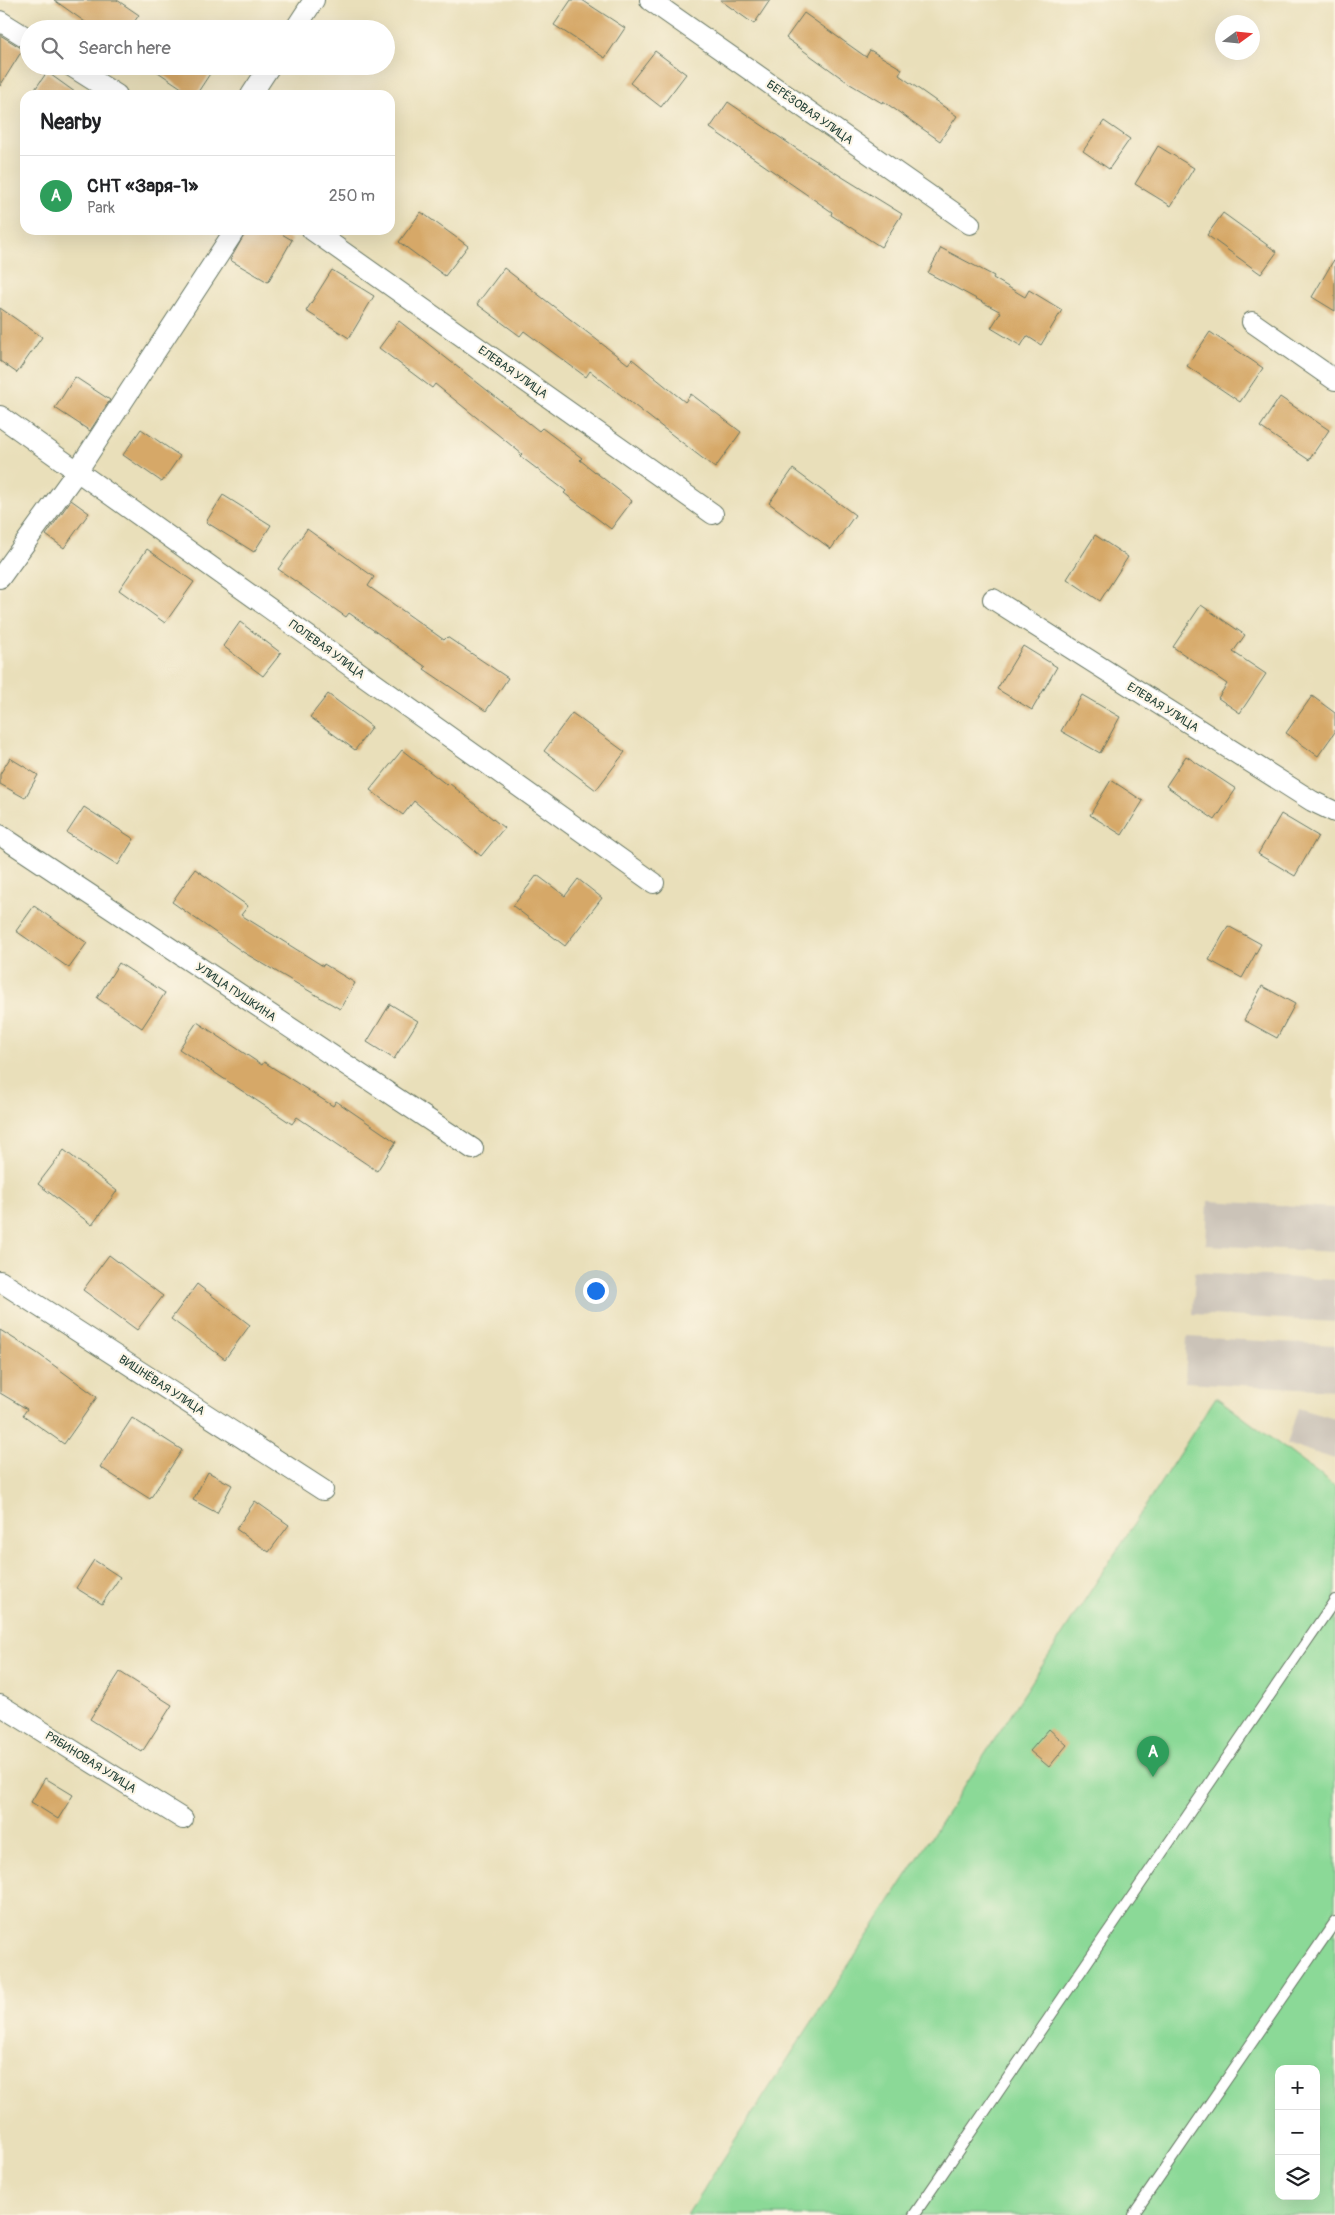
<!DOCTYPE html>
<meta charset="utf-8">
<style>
:root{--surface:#fff;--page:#f2f2f2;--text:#202124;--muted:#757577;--line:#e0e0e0;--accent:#0b8043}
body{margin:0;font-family:Pangolin,sans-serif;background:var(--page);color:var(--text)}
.controls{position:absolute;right:15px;bottom:15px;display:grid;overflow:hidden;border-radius:10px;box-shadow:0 5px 20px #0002}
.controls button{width:45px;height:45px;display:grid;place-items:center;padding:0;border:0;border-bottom:1px solid var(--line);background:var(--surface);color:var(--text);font:25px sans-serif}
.compass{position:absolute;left:1215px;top:15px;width:45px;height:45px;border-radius:50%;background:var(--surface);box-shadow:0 5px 20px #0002;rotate:75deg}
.you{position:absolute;left:595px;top:1290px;width:18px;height:18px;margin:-12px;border:4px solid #fff;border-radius:50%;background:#1a73e8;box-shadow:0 0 0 8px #1a73e833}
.badge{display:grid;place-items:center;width:32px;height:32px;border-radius:50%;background:var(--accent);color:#fff;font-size:16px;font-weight:700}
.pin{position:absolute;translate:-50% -41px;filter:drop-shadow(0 1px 2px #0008)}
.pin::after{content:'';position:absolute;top:26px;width:18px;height:15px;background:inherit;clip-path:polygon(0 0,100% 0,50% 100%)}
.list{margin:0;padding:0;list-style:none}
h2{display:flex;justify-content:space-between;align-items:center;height:65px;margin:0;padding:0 20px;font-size:21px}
h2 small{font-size:16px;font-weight:400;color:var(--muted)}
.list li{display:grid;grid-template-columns:32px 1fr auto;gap:15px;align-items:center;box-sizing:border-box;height:80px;padding:0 20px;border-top:1px solid var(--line)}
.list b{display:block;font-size:19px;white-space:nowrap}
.list p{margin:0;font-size:16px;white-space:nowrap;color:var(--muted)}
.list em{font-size:16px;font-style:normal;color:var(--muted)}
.icon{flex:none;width:28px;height:28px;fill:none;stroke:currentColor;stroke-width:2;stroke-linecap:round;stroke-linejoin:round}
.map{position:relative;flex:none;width:1335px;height:2215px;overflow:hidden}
.search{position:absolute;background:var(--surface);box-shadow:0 5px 20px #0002;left:20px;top:20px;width:375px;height:55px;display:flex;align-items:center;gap:12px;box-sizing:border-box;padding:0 18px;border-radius:28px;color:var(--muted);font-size:19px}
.panel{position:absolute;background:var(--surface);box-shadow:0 5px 20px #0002;left:20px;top:90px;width:375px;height:145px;border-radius:15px}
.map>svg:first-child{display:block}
.industrial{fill:#cbc3b8}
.green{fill:#8bd997;stroke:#558b66;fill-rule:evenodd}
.building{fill:#d6a868}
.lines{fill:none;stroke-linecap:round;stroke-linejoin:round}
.service-casing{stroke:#667663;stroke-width:12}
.minor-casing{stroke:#667663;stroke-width:22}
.service{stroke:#fff;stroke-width:10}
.minor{stroke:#fff;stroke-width:20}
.labels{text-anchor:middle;stroke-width:4.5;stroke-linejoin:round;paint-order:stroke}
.street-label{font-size:12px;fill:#1f3d34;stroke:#fcf5e5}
</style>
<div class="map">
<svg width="1335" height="2215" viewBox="0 0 1335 2215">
<rect width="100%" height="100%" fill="#fcf5e5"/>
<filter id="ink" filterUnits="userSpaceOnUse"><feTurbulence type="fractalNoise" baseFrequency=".02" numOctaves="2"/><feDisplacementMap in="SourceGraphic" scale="10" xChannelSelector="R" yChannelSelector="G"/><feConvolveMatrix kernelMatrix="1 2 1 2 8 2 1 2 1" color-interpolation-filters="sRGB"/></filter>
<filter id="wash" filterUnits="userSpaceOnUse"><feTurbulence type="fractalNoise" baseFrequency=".0096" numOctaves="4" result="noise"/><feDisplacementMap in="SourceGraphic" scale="20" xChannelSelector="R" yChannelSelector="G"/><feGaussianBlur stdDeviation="1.12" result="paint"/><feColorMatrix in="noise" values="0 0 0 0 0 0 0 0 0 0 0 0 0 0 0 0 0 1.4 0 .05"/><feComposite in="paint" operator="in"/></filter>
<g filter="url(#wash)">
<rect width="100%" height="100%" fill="#e9dfba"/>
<path class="industrial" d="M1208,1201L1335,1208V1252L1206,1245Z
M1195,1272L1335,1280V1322L1193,1314Z
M1187,1337L1335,1345V1390L1185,1382Z
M1298,1408L1335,1419V1459L1287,1444Z"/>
<path class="green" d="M1216,1397L1335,1486V2215H687ZM1279,2069H1316V2196H1279Z"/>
<g id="blocks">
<path class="building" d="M54,0H117L139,15L129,29H95Z
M571,0H582L625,28L605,58L554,25Z
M720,0H770L754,24Z
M804,13L866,57L870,50L902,69L899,75L957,116L940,141L883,101L882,103L850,84L786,38Z
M0,35L23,49L0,86Z
M655,51L686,74L661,107L630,83Z
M149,66H215L196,95H192Z
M47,72L79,95H31Z
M728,102L797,149L902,214L881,247L831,215L832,212L710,128Z
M1104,121L1130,139L1109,169L1083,151Z
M1158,146L1194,168L1171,206L1135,184Z
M421,212L468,246L445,276L399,242Z
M1223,213L1277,252L1261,274L1207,235Z
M247,230H275L292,240L268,282L230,260Z
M941,248L994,276L993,278L1025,297L1029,290L1062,310L1041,345L1027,336L1021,346L991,328L1001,312L928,273Z
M1335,258V311L1312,297Z
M504,268L628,364L632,359L685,402L691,394L741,432L715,468L590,371L586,377L524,331L520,336L477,304Z
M332,270L374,296L349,338L306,311Z
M0,308L42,337L17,373L0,361Z
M399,321L539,431L542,428L582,458L580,460L632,501L611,529L564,493L566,491L520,456L522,454L435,384L432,388L379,348Z
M1210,332L1263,368L1240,402L1187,366Z
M75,377L110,400L90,431L55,408Z
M1280,397L1329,430L1309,460L1260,427Z
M141,429L180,456L162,482L123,455Z
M793,469L855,515L831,549L769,503Z
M223,495L271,525L254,552L206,522Z
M71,500L89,513L64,548L46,535Z
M307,529L374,577L368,586L444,640L447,637L508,678L486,711L424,669L426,667L349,613L346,617L278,569Z
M1095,535L1128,557L1100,601L1067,579Z
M147,549L194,582L165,623L119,590Z
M1201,605L1245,635L1233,652L1266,674L1240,713L1218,698L1227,684L1173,647Z
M240,622L281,653L263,676L223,646Z
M1023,646L1057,667L1032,710L997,689Z
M328,694L372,727L355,750L310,717Z
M1082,695L1120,717L1100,753L1061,731Z
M1312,696L1335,713V732L1318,756L1286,733Z
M572,713L625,752L596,790L544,751Z
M402,750L447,785L449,783L504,828L481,856L414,801L403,815L370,790Z
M1186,756L1236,789L1215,820L1166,786Z
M10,758L38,775L25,798L0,784V774Z
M1111,780L1143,801L1122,835L1090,815Z
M84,807L134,839L118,865L67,833Z
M1281,814L1318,836L1295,876L1258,854Z
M195,869L248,906L241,915L323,966L324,964L355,983L340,1009L243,952L172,902Z
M537,875L565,896L578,879L602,898L565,946L513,906Z
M34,906L87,943L69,968L16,931Z
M1228,926L1261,944L1242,978L1209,960Z
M119,963L165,993L142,1028L97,998Z
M1262,986L1295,1004L1277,1038L1244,1020Z
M390,1004L418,1021L394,1059L367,1042Z
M197,1022L262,1065L264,1062L333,1106L336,1101L396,1142L377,1171L297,1117L292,1124L179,1049Z
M64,1150L117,1191L92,1225L38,1184Z
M109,1255L163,1296L137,1330L83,1290Z
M197,1284L250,1325L225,1359L171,1319Z
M0,1330L37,1353L97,1397L64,1444L23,1415L27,1409L0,1393Z
M132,1418L182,1450L150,1499L100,1467Z
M208,1472L232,1485L217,1513L193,1500Z
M255,1501L289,1525L269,1552L236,1529Z
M94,1560L120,1577L102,1604L76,1588Z
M120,1672L172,1705L142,1752L90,1719Z
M1049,1729L1067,1745L1049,1767L1030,1751Z
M45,1778L73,1795L58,1819L31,1802Z"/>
</g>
</g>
<g filter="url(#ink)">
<use href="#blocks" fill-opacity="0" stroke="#667663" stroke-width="1"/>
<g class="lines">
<g class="service-casing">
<path id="service" d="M914,2215L1335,1600
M1133,2215L1335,1922"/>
</g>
<g class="minor-casing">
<path id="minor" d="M650,0L970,224
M0,21L29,39
M295,29L314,0
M71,66L117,95
M251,95L270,66
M312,230L713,514
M1252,322L1335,380
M0,416L654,883
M0,578L78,470L235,230
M993,599L1312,801L1335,812
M0,835L473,1149
M0,1281L323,1490
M0,1705L183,1819"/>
</g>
<use href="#service" class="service"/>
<use href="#minor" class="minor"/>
</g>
</g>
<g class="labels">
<g class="street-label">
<text transform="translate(810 112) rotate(35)" y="4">БЕРЁЗОВАЯ УЛИЦА</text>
<text transform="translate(513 372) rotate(35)" y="4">ЕЛЕВАЯ УЛИЦА</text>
<text transform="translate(327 649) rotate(36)" y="4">ПОЛЕВАЯ УЛИЦА</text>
<text transform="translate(1163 707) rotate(32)" y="4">ЕЛЕВАЯ УЛИЦА</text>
<text transform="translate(236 992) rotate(34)" y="4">УЛИЦА ПУШКИНА</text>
<text transform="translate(162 1385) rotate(33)" y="4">ВИШНЁВАЯ УЛИЦА</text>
<text transform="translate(91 1762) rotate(32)" y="4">РЯБИНОВАЯ УЛИЦА</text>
</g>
</g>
</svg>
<div class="controls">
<button>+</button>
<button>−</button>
<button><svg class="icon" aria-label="layers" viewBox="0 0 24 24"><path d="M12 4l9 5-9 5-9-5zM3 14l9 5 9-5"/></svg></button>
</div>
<svg class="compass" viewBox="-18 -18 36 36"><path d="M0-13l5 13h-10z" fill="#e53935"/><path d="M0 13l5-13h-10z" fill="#757577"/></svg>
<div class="you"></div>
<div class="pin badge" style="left:1153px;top:1777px;background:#2e9e5b">A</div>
<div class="search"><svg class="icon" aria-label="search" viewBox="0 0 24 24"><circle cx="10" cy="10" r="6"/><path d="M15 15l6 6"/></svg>Search here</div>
<section class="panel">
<h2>Nearby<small></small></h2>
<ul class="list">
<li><span class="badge" style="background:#2e9e5b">A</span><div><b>СНТ «Заря-1»</b><p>Park</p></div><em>250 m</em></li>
</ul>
</section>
</div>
